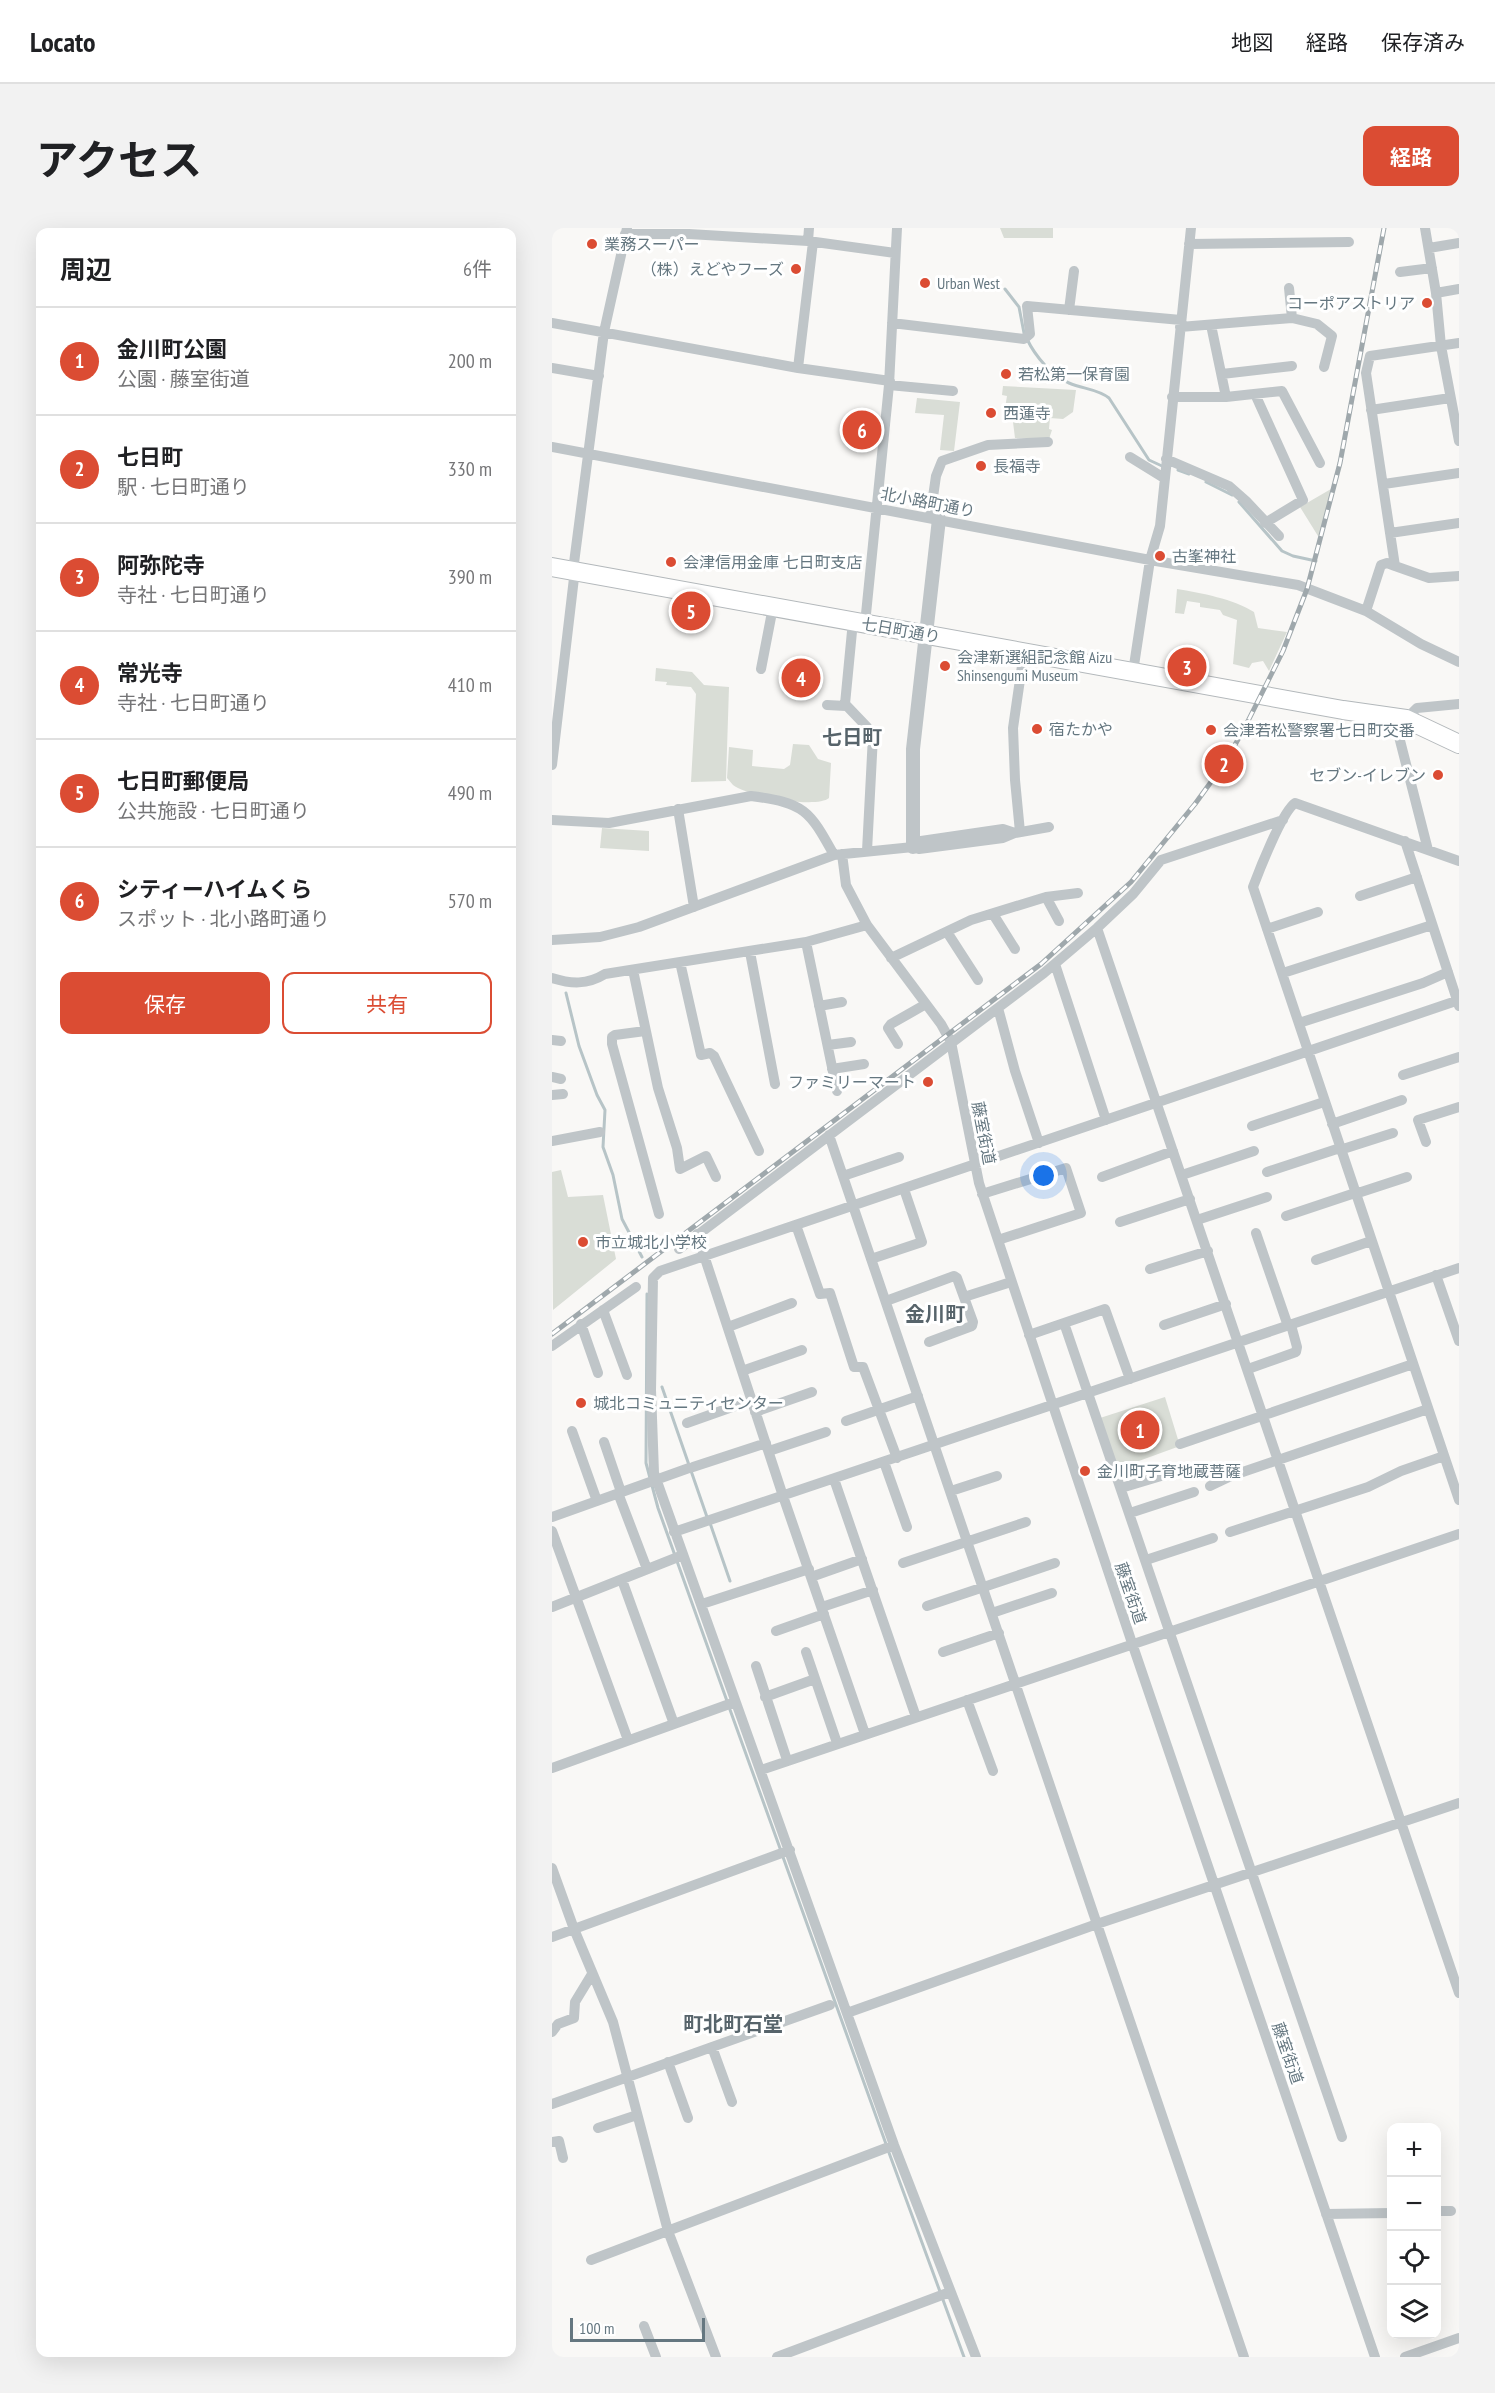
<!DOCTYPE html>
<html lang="ja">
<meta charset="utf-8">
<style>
:root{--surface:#fff;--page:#f2f2f2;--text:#202124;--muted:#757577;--line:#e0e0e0;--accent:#db4c33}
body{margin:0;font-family:"PT Sans Narrow","Noto Sans JP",sans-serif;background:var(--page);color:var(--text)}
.controls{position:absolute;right:18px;bottom:18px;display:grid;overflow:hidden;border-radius:12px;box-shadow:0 6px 24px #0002}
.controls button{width:54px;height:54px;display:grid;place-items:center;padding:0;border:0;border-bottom:2px solid var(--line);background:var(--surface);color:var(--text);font:30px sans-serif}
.scale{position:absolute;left:18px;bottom:15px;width:135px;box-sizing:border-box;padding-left:6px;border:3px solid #657780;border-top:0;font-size:16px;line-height:21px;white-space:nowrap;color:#657780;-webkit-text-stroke:4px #fff;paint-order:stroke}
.you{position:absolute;left:492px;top:948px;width:21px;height:21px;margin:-15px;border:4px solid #fff;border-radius:50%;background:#1a73e8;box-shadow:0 0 0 9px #1a73e833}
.badge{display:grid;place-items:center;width:39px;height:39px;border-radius:50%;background:var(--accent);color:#fff;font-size:20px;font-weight:700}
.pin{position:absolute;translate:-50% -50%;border:3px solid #fff;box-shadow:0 2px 6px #0006}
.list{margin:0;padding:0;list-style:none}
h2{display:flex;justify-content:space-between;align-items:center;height:78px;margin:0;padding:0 24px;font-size:26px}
h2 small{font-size:20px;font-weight:400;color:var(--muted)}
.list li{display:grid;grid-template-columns:39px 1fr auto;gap:18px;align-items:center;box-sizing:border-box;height:108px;padding:0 24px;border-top:2px solid var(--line)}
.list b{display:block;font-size:22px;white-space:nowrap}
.list p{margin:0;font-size:20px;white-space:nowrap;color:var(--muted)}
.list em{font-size:20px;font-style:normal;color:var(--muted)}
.actions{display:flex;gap:12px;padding:18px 24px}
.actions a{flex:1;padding:14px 0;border:2px solid var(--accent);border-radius:12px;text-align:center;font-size:21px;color:var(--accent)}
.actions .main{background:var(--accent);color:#fff}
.icon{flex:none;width:33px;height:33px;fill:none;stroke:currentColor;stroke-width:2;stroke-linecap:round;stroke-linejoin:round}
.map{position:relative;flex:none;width:907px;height:2129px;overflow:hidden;border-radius:12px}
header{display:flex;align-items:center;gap:36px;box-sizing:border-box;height:84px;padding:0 30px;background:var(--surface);border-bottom:2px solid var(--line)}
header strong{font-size:28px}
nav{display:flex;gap:33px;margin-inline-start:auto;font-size:21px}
.intro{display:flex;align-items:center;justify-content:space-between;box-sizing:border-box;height:144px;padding:0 36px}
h1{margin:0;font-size:42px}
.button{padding:15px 27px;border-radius:12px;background:var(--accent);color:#fff;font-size:21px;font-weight:700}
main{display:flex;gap:36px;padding:0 36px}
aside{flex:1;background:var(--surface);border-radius:12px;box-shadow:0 6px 24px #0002}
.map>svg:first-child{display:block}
.green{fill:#d9ddd6}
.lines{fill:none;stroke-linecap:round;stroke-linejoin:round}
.stream{stroke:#b7c4c7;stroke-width:3}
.trunk-casing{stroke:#b3b8bb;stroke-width:20}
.minor{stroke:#bfc5c8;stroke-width:10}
.tertiary{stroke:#bfc5c8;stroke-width:14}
.trunk{stroke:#fff;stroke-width:18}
.rail-casing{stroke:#9fa8ac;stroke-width:5}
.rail{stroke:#fff;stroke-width:3;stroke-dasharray:9;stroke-linecap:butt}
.poi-dot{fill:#db4c33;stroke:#fff;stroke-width:2}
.labels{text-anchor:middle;stroke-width:6;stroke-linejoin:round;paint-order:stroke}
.poi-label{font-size:16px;fill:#657780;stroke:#fff;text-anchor:start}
.street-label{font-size:16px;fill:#657780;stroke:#fff}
.quarter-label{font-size:20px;font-weight:bold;fill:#57646b;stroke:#fff}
</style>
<header>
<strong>Locato</strong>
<nav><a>地図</a><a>経路</a><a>保存済み</a></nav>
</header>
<div class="intro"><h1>アクセス</h1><a class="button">経路</a></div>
<main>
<aside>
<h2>周辺<small>6件</small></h2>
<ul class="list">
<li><span class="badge">1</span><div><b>金川町公園</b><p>公園 · 藤室街道</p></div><em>200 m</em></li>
<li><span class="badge">2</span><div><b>七日町</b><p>駅 · 七日町通り</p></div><em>330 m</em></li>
<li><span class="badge">3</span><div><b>阿弥陀寺</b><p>寺社 · 七日町通り</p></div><em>390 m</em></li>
<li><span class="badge">4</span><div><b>常光寺</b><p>寺社 · 七日町通り</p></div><em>410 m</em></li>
<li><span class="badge">5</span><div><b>七日町郵便局</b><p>公共施設 · 七日町通り</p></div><em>490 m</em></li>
<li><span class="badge">6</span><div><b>シティーハイムくら</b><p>スポット · 北小路町通り</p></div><em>570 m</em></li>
</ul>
<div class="actions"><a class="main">保存</a><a>共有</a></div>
</aside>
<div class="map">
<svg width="907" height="2129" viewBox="0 0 907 2129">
<rect width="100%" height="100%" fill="#f9f8f6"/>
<path class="green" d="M448,0H501V10H452Z
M451,158L524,162L521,184L511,191L498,190L497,201L500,202L497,211L463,210L461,194L451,192L455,168L450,167Z
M365,170L408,174L402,223L388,222L392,187L363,185Z
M779,261L771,301L766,308L748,279Z
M625,361C649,365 682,371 702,384L706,400L735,404L717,443L711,433L700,435L697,440L681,436L685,392L671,387L668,382L648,379V375L635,373L632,386L623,385Z
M104,440L140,444L152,457L177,459L174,553L139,554L144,466L139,459L114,457L115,454L103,453Z
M241,516L257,517L266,531L279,535L277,570C264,581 195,568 181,557C179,555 177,552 175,550L177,519L201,522L200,538L232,541L238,537Z
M50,600L97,603V623L48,620Z
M9,942L16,969L51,967L64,1031L1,1082L0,944Z
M613,1169L628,1218L565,1241L548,1190Z"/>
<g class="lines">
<path class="stream" d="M453,61L467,79L472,105
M475,111C483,128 500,148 517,155C531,161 546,161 557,170L597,232L610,238
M626,242L637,246
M654,254L680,267
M687,274L730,323L741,328L764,333
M14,765L27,818L45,867L53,882L51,919L61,947L70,991L90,1029
M95,1066L94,1235L106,1280L175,1473
M110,1159L155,1289
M158,1295L178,1353
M177,1479L229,1623
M231,1629L334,1916
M336,1922L412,2129"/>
<g class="trunk-casing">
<path id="trunk" d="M0,339L791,482L854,491L907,516"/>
</g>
<path class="minor" d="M873,0L884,65L889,118L907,213
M73,6H137L256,13L343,25
M256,13L257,0
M637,16L797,14
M877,20L907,15
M848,44L880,40
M737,60L740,90
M884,65L907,61
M517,82L522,43
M0,95L246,140L338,153
M340,95L472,111L478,106L475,78L629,92
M659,97L674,169L730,163L768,235
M628,99L740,90L765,96L780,108L772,139
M0,140L47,148
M246,140L261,14
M670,146L740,138
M337,157L401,163
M703,166L751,272L713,295
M620,169H674
M819,182L898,170
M0,219L598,332L746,357L814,383L869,416L907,434
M578,229L612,250
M614,231L677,258L694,273L727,308
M832,256L907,245
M378,290L384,248L390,233L436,217L496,214
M838,305L907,295
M843,338L877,350L907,348
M814,383L829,337L835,335L843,338L814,145L818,128L907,115
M301,393L293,476L315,499L321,508L315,623
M313,396L337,157L345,0
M209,441L221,379
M581,444L598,332L608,298L639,0
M275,477L294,478
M842,489L876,622
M854,491L865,480L907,476
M0,537L22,350V335L52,104L75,0
M126,581L142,679
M0,592L57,595L199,568C253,575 257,582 282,627
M468,604L463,552L461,500L472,424
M853,613L907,778
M361,619L367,621L451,610L463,605
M290,626L294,657L315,697L389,796L399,814L427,955L580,1415L823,2129
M907,633L743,575C730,584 707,643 701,659L907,1272
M808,668L865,649
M494,669L507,693
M441,686L463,721
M545,700L907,1765
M715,701L766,684
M395,704L426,752
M0,712L48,709L87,699L282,627L361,619L369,613L451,601L463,605L497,599
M254,714L285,863
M198,724L223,856
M339,730L419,692L494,669L526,665
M128,734L149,827L158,825L162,828L207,923
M503,736L554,892
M81,742L106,860L125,920L128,941L154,928L164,949
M731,745L880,697
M0,750C19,756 35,757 53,746L254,714L315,697
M267,778L290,774
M446,780L463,843L487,915
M747,795L871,755L896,744
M93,803L63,807L60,809V816L107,986
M0,812L9,813
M346,816L336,800L339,796L374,776
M276,817L299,814
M280,841L312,836
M851,847L907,829
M0,849L9,851
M0,867L11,866
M780,896L850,872
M700,898L772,874
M277,907L692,2129
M0,913L48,904
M874,914L866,892L907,879
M788,922L841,905
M715,944L788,920
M630,947L702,923
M291,948L347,929
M550,949L621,923
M430,966L514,940L529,985L446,1012
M803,966L855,949
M734,988L803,965
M645,992L715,969
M568,994L638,971
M244,997L268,1066L278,1065L302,1139H311L345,1230
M704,1005L736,1098
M145,1006L231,1268L313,1506
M127,1021L492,745L545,700L581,666L609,632L731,592
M319,1031L370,1014L352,961
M764,1032L819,1013
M598,1041L656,1023
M884,1047L907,1113
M412,1069L459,1054
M334,1073L402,1048L405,1050L421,1094L420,1098L377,1114
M51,1082L75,1147
M512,1095L790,1909
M29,1096L46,1145
M612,1097L674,1076
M176,1099L240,1075
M477,1107L553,1081L578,1151
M0,1118L84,1059
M696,1141L744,1124L745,1119L739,1097
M190,1143L250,1122
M203,1184L260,1164
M294,1193L366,1168
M135,1195L200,1172
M20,1203L45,1273
M52,1214L69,1264
M628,1216L861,1136
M217,1223L274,1204
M332,1234L355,1299
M141,1239L214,1215
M282,1251L364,1489
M658,1258L679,1248L876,1181
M569,1260L619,1245
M399,1263L445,1248
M66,1265L95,1341
M578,1285L642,1264
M0,1289L137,1240
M0,1303L76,1512
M122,1304L907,1040
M678,1304L816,1259L849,1243L892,1228
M594,1332L661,1310
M351,1335L474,1294
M259,1349L310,1331
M150,1376L257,1341
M375,1378L503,1335
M0,1379L131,1327
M270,1379L321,1362
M440,1385L500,1365
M224,1403L272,1386
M254,1424L285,1515
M391,1424L447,1405
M204,1438L235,1532
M213,1469L263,1451
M415,1472L441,1543
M122,1496L183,1474
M0,1540L122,1496L70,1352
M209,1542L907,1306
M0,1640L22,1701L61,1794L116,2003L164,2129
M0,1709L238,1622
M295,1785L545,1696L907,1575
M0,1804L6,1796L22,1790L23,1774L40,1746
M160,1819L180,1874
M116,1834L136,1890
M0,1876L278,1777
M46,1900L85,1887
M0,1914L7,1913L11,1930
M884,1983H899
M774,1986L840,1985
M39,2032L342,1917
M92,2098L104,2129
M225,2129L398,2064
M424,2129L342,1917L102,1245L99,1162L101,1050L108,1043L907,772
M853,2129L907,2110"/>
<path class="tertiary" d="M361,619V521L387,291"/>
<use href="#trunk" class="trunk"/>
<g class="rail-casing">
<path id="rail" d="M0,1106L489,736L579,654L643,576L672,536L692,501L731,423L755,361L788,235L832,0"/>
</g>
<use href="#rail" class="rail"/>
</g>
<g class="poi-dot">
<circle cx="40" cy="16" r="6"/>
<circle cx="244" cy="41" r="6"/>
<circle cx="373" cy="55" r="6"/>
<circle cx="875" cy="75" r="6"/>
<circle cx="454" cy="146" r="6"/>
<circle cx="439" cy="185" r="6"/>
<circle cx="429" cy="238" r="6"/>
<circle cx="608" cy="328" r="6"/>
<circle cx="119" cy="334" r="6"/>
<circle cx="393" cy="438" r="6"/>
<circle cx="485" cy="501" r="6"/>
<circle cx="659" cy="502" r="6"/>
<circle cx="886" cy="547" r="6"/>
<circle cx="376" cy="854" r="6"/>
<circle cx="31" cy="1014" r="6"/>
<circle cx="29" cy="1175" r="6"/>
<circle cx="533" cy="1243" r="6"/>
</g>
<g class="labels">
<g class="poi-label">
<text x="52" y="22">業務スーパー</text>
<text x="232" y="47" text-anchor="end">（株）えどやフーズ</text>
<text x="385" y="61">Urban West</text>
<text x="863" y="81" text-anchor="end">コーポアストリア</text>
<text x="466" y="152">若松第一保育園</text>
<text x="451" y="191">西蓮寺</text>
<text x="441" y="244">長福寺</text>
<text x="620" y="334">古峯神社</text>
<text x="131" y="340">会津信用金庫 七日町支店</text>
<text x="405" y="435">会津新選組記念館 Aizu<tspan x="405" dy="18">Shinsengumi Museum</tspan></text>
<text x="497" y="507">宿たかや</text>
<text x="671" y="508">会津若松警察署七日町交番</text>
<text x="874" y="553" text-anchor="end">セブン-イレブン</text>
<text x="364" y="860" text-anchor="end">ファミリーマート</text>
<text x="43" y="1020">市立城北小学校</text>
<text x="41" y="1181">城北コミュニティセンター</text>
<text x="545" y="1249">金川町子育地蔵菩薩</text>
</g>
<g class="street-label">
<text transform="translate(376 274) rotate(11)" y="6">北小路町通り</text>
<text transform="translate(349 402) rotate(10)" y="6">七日町通り</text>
<text transform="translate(432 905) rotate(79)" y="6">藤室街道</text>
<text transform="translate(579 1365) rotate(71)" y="6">藤室街道</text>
<text transform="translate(736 1825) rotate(71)" y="6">藤室街道</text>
</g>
<g class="quarter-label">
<text x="300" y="516">七日町</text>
<text x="383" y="1093">金川町</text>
<text x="181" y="1803">町北町石堂</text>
</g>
</g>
</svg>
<div class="controls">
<button>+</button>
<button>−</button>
<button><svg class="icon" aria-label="locate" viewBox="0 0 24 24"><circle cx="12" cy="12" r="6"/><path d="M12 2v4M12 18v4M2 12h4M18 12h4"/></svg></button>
<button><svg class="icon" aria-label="layers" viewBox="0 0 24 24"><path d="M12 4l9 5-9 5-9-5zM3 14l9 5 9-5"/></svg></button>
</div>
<div class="scale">100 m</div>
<div class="you"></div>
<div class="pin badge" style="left:588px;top:1202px">1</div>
<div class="pin badge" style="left:672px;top:536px">2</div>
<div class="pin badge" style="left:635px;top:439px">3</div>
<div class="pin badge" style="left:249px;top:450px">4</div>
<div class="pin badge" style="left:139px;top:383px">5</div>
<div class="pin badge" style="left:310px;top:202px">6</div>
</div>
</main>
